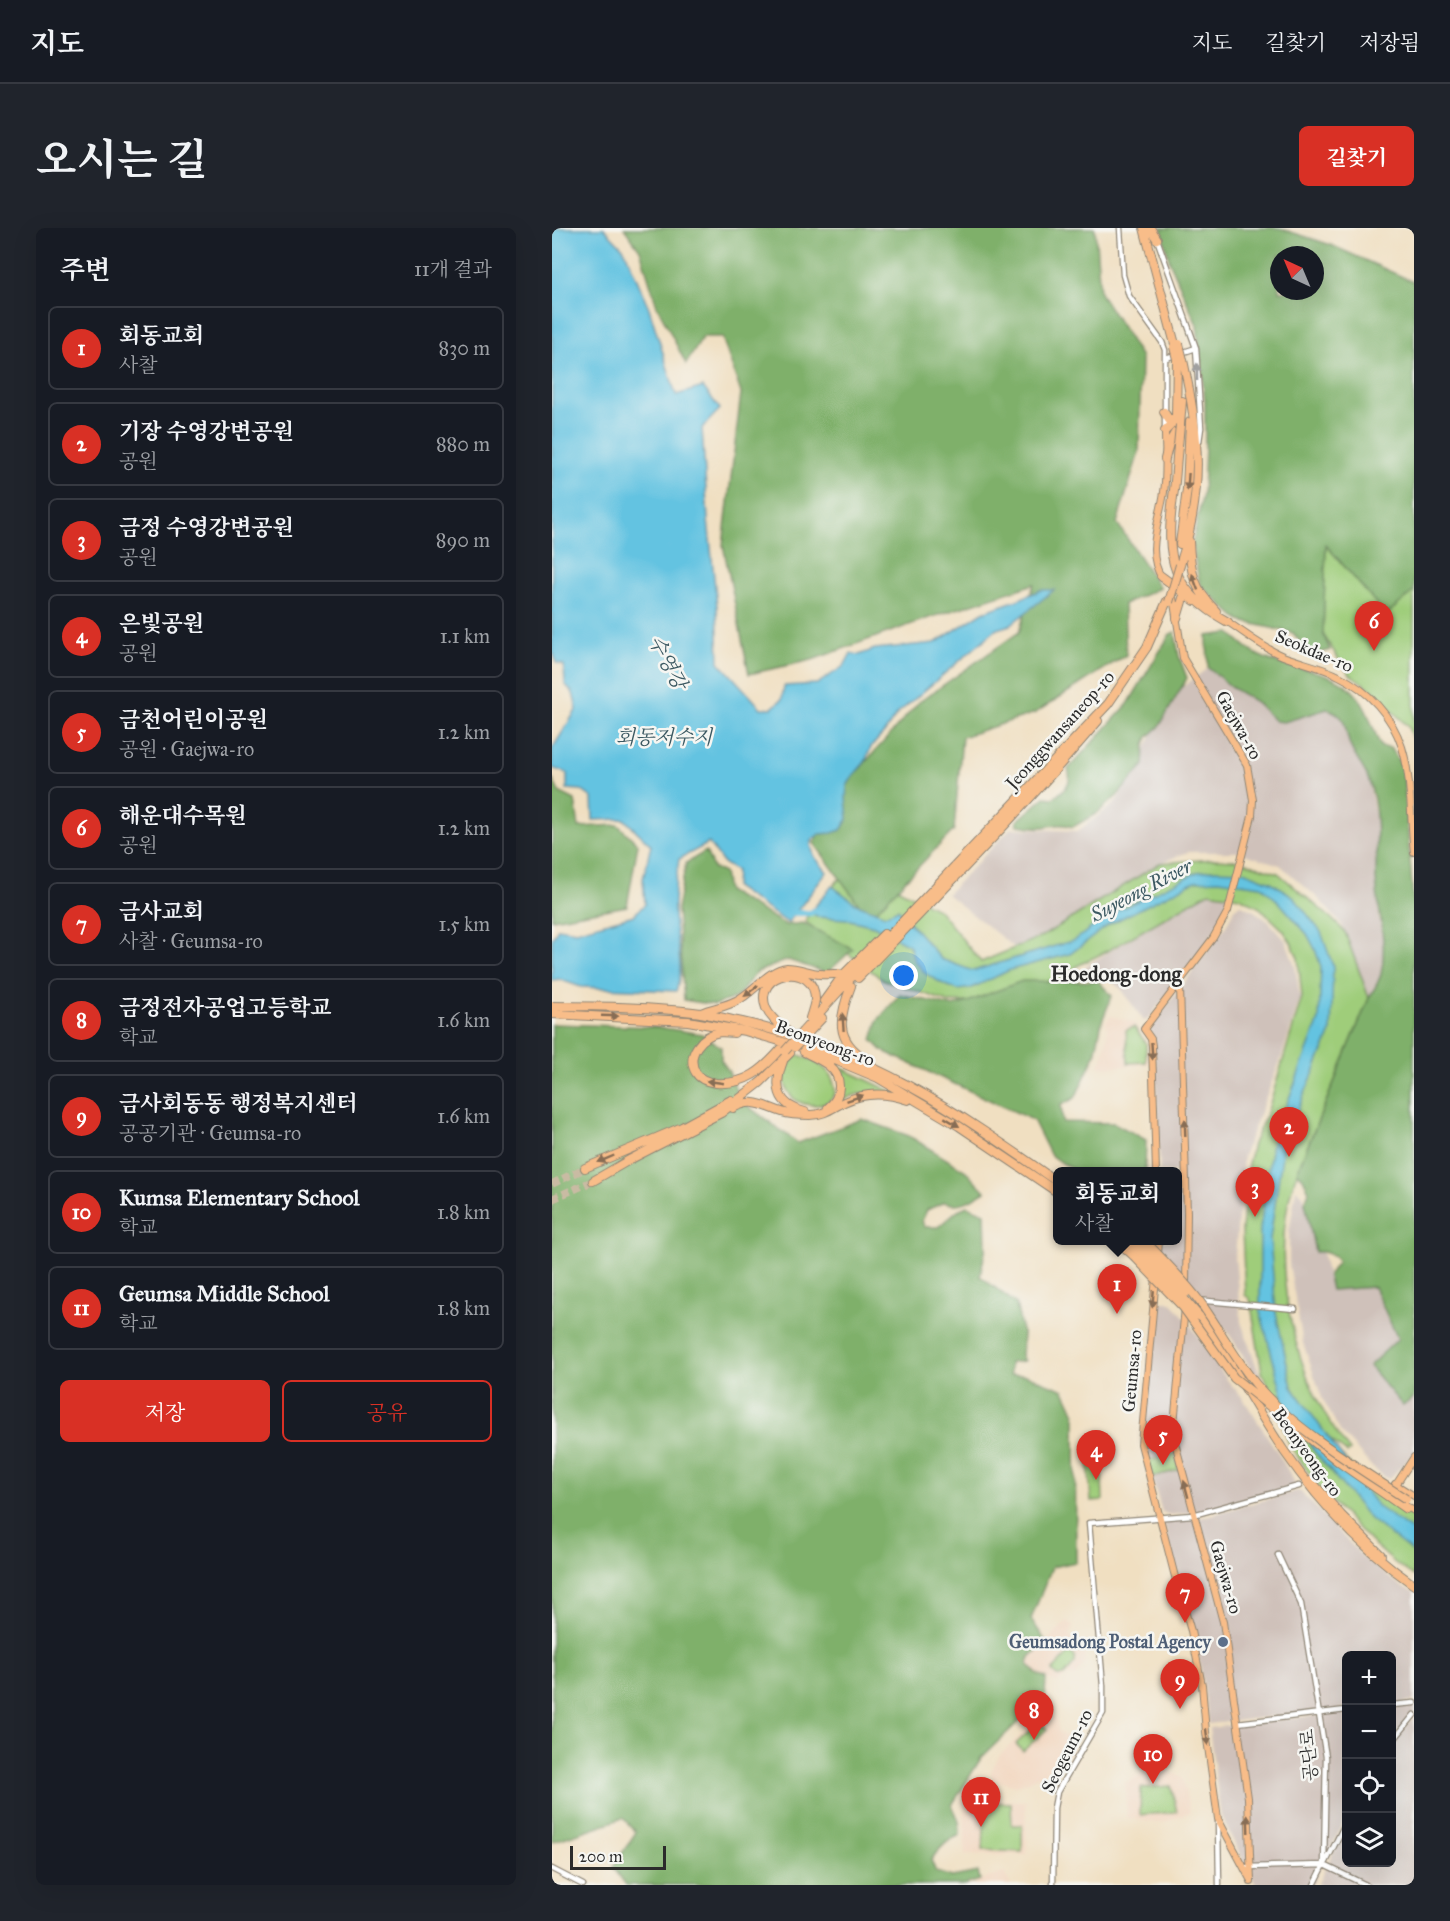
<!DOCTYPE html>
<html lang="ko">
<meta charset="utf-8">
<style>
:root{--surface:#171b24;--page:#20242c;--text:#f1f3f6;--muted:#9ea1a6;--line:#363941;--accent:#d93025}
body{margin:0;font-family:"IM FELL Great Primer","Noto Serif KR",serif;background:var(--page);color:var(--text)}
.controls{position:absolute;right:18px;bottom:18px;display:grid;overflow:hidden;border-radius:9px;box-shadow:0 6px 24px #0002}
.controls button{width:54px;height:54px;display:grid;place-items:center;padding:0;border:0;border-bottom:2px solid var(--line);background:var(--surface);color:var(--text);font:30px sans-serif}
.compass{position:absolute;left:718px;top:18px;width:54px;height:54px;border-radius:50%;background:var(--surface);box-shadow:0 6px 24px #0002;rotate:316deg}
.scale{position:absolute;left:18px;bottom:15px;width:96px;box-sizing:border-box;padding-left:6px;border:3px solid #2b2b2b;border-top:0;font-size:16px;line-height:21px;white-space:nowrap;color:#2b2b2b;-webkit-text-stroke:4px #f6f6f2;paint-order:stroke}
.you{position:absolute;left:352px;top:748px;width:21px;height:21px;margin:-15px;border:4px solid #fff;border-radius:50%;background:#1a73e8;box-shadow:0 0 0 9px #1a73e833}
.badge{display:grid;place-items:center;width:39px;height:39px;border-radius:50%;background:var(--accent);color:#fff;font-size:20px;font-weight:700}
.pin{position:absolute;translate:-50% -50px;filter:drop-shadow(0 2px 3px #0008)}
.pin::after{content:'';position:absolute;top:32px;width:21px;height:18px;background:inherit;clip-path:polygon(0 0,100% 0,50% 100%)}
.popup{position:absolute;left:501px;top:939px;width:129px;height:78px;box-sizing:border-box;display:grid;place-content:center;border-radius:9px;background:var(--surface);filter:drop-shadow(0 2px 4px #0005);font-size:20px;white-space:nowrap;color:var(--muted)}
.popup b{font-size:22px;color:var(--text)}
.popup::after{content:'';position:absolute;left:50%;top:100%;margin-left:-12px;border:12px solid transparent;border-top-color:var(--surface)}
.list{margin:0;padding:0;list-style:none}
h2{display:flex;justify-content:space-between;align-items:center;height:78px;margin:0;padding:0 24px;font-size:26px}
h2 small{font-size:20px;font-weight:400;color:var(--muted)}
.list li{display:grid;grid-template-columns:39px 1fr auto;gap:18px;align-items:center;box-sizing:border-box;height:84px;margin:0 12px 12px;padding:0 12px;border:2px solid var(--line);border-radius:9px}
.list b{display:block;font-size:22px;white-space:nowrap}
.list p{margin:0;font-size:20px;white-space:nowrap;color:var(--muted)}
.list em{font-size:20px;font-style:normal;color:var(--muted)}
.actions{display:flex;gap:12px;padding:18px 24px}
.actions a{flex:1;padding:14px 0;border:2px solid var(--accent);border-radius:9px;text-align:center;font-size:21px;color:var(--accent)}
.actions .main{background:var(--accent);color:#fff}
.icon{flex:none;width:33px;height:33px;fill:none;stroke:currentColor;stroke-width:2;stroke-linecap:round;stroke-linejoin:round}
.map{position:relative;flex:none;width:862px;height:1657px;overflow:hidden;border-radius:9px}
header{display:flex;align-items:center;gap:36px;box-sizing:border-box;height:84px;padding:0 30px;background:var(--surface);border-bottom:2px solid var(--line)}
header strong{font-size:28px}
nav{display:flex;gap:33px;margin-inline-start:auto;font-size:21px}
.intro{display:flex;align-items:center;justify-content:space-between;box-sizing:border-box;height:144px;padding:0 36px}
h1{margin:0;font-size:42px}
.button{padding:15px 27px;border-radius:9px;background:var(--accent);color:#fff;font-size:21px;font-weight:700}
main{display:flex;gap:36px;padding:0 36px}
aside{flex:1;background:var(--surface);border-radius:9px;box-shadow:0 6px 24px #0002}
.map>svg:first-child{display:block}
.built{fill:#f2d5bd}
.industrial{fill:#cfc1ba}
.green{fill:#9fcd7a;stroke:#657c52;stroke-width:1.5}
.forest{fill:#7fb06a;stroke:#556e4a;stroke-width:1.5;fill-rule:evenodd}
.water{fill:#63c3e1;stroke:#477786;stroke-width:1.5}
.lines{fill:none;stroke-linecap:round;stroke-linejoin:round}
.river{stroke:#63c3e1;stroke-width:6}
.highway-tunnel{stroke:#c9bba3;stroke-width:8;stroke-dasharray:8 4;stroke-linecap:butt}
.minor-casing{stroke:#8e8576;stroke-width:7}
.major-casing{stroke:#8e8576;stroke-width:8}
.highway-casing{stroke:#8e8576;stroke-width:10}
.minor{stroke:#fff;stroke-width:4.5}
.major{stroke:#f8bd89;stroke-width:6}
.highway{stroke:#f8bd89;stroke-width:8}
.highway-bridge-casing{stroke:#8e8576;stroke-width:10;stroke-linecap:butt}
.highway-bridge{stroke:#f8bd89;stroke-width:8}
.oneway{fill:#a0a0a0}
.oneway2{fill:#876d55}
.service-dot{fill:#5c6f8a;stroke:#f6f6f2;stroke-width:2}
.labels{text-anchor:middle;stroke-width:5;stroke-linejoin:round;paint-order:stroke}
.street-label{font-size:18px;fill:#2b2b2b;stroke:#f6f6f2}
.service-label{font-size:18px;font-weight:bold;fill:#4e5e75;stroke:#f6f6f2;text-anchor:end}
.water-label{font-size:20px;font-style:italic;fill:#3c5962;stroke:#f6f6f2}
.quarter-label{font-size:21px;font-weight:bold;fill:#2b2b2b;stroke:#f6f6f2}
</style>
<header>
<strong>지도</strong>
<nav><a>지도</a><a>길찾기</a><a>저장됨</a></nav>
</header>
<div class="intro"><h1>오시는 길</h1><a class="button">길찾기</a></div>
<main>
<aside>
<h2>주변<small>11개 결과</small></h2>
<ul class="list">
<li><span class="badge">1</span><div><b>회동교회</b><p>사찰</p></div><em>830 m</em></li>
<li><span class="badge">2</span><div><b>기장 수영강변공원</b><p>공원</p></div><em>880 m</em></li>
<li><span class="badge">3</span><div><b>금정 수영강변공원</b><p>공원</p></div><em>890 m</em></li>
<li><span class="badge">4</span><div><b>은빛공원</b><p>공원</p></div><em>1.1 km</em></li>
<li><span class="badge">5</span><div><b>금천어린이공원</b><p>공원 · Gaejwa-ro</p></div><em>1.2 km</em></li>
<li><span class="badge">6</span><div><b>해운대수목원</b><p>공원</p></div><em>1.2 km</em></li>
<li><span class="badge">7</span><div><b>금사교회</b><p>사찰 · Geumsa-ro</p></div><em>1.5 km</em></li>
<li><span class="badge">8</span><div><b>금정전자공업고등학교</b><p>학교</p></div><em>1.6 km</em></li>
<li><span class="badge">9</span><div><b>금사회동동 행정복지센터</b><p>공공기관 · Geumsa-ro</p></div><em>1.6 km</em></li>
<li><span class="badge">10</span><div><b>Kumsa Elementary School</b><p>학교</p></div><em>1.8 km</em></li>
<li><span class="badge">11</span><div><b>Geumsa Middle School</b><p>학교</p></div><em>1.8 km</em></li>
</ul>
<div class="actions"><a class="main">저장</a><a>공유</a></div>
</aside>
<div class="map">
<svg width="862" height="1657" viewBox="0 0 862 1657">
<rect width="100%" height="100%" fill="#f6f6f2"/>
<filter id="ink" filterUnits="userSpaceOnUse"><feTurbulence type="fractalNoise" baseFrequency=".0167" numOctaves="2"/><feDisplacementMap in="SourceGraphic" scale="12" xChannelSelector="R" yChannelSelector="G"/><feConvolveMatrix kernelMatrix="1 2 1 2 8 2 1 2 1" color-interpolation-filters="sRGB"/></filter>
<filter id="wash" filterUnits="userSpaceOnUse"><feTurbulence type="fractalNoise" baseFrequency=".008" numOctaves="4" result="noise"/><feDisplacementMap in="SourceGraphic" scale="24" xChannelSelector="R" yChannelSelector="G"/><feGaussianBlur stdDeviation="1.35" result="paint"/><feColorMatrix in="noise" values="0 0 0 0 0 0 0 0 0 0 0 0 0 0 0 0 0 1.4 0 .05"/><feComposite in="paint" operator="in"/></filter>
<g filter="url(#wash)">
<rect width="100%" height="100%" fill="#f0dfc1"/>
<path class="built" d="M559,788L581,794L596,816L597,836L554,839L547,838L552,825L555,808V798L553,794Z
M515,1393L521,1399L517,1408L531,1422L534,1434L523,1449L515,1447L507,1454H503L484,1446L476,1436L478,1430Z
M493,1479L505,1493L506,1503L512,1507L519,1508L522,1514L521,1523L487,1549L463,1558L440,1551L439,1543L448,1527L486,1490L489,1480Z
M611,1541L630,1549L638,1584L614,1594L603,1595L575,1590L573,1555L593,1544Z
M412,1572L473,1573L475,1627H413Z
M452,1645L459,1657H412L428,1652Z"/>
<path class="industrial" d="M656,440L682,461L704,474L723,493L732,494L775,481L782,483L793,494L798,518L817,553L826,604L824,649L827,689L832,720L828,748L817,770L790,697L767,671L728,637L686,624H636L608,635L491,708L463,720L395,666L459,600L526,603L562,576L583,545L616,470Z
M657,664L678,668L679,673L657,712L596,791L592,793L570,762L547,743H537L533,741L535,737Z
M688,676L704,684L717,694L734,713L743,738L748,770L730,828L691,928L683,1029L689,1094L708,1148L705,1151L681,1112L649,1067L609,1022L610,1013L625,1012V944L608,943L602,809L598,801L674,698L683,680Z
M744,961L751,967L763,1024L770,1023L779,1062L822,1059L847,1112L850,1178L862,1169V1225L838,1250L833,1249L821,1240L788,1203L770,1170L751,1115L737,1036V1005Z
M605,1074H619L635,1092L676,1153L690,1169L726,1225L743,1255L742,1259L638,1285L618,1287L610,1284L593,1225L591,1208Z
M745,1263L749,1264L813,1331L850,1359L862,1364V1473L840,1476V1428H794V1480L657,1496L651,1452L641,1399L612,1296L617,1292L647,1290Z
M862,1477V1484L840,1511V1479Z
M794,1484V1589L760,1657H704L669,1589L657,1500Z
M862,1489V1649L858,1657H765L794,1598V1634H840V1516Z"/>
<path class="green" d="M774,317L834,387L862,363V515L856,499L818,460L799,447L789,435L771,406Z
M662,631L686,632L726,645L780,691L793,704L817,770C800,810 784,849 768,888C755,920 739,952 734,987C723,1065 748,1162 798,1223L795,1225L760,1198L831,1269L862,1288V1348L843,1335L819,1314L768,1261L738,1218L710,1144L698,1071L693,1067L690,1001L696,936L701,916L716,882L750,769L746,730L739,714L731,702L708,680L688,669L657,664L559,721L527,737L474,774H396L330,751L254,694V690L272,671L286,652H320L345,660L387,682L429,734L491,708L608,635Z
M582,799L594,815V834L576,835L574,802Z
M247,827C266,834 283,842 283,865C279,873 274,876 265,877C260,877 255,877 250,875C229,868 226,837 247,827Z
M281,836L347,867C322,864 306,861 285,876C296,863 290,848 281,836Z
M623,1225L627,1242L600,1249L595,1233Z
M549,1230L551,1272L539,1273L536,1231Z
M518,1424L523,1429V1435L512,1448H505L500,1443Z
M488,1493L495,1501L471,1523L464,1516Z
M619,1558L625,1584L588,1587L589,1560Z
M435,1575H459L460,1597H470V1624L431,1622L433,1576Z"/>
<path class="forest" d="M72,0H543L548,65L589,129L587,224L565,295L608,360L572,376L574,427L483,485L410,509L402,602L317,690L262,615L293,557L367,474L467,404L482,356L371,392L260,432L197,446L171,317L189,165L170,109H151L134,136L105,78L88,22Z
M609,0H727L779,17L862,54V363L834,387L774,317L771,406L778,422L759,428L741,405L688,393L648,357L640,316L651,265L653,218V173L645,97L618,35ZM727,27H763V63H727Z
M623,404L627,428L635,450L607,499L596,509L593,517L592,537L565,568L544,586L521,599C509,595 503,597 491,599C484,600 474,598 466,597L465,593L493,569L501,570C513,562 521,555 516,541L576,476L618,406Z
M678,405C687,412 695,421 704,426C736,444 782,437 806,469C817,483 821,502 829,519L838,520L849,536L852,553L862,684V1169L851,1178L817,1138L846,1111L822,1059L779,1062L776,1048L786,1033C780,1025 773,1023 763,1024L753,974L757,963L751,950L745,944L817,770C821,763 827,754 829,746C836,714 825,681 824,649C824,617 828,584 817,553C813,540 802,529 798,517C792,501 796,486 775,481L732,494L723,493L704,474L682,461L656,440L655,408Z
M0,550L7,564L23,572L27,599L66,597L86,616L75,678L0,691Z
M154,623L161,640L172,645L175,663L234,697L251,695L301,721L275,745L236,732L205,744L185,769L163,777L132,772L125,681L134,635Z
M470,753H546L560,768L550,793L543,827L523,870L509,877L511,894L562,895L594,912L593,943H523L499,928L481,892L331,823L320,812L326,792L348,766L399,778L413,775Z
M0,796L105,799L150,806L169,819V832L176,842L189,873L246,915L310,891L357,908L414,943L433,963C419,972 409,980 392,974L375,982L370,993L373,999H386L406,982L415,978L433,985L434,1019L428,1048L464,1076L471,1107L469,1128L472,1133L458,1135V1147H474L512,1162L523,1186L524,1334L500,1339L479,1391L494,1414L478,1429L476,1436L484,1445L494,1450L493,1468L429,1530L400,1577L407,1593L408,1607C395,1612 387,1620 379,1632L384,1644L400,1649L426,1644L428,1652L412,1657H74L61,1639L84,1604L71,1590L0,1614Z"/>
<path class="water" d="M0,0H52L72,21L97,80L124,167L151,159L168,181L150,200L156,292L165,378L167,434L209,480H220L230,471L232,458L265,456L292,438L299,425L307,427L323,421L383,415L431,384L465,372L489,362H502L458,397L445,401L345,486L332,505L319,519L313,534L301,548L295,558L294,570L296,591L289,602L280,605L268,606L261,611L259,617L262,628L275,644L236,695L183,659L184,643L171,635L157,615L127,631C125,648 121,666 122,683C122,710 134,737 124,763L29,759L6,751L0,753V711L6,700L24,703L82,687L93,676L91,651L99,617L72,591L41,592L40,570L29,562L15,561V545L0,540V521L25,481L21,465L13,456L12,437L4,435L2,426L0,425Z
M660,642L691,643L719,654L741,668L769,704L781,738L779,804L732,914L718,1011L724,1085L740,1159L826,1279L862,1304V1325L818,1291L762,1223L732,1173L708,1083V1001L720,915L767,792L769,739L763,721L755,706L727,674L709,658L667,652L643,653L558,696L518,726L458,742L420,760L406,762L393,757L374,746L363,733L357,717L322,698L294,691L266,689L258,684L280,658L305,676L333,687L346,681L389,731L421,743L523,712L558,686L645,644Z"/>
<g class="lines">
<path class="river" d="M240,680L243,685H259L265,681"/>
</g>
</g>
<g filter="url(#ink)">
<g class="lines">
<path class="highway-tunnel" d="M0,956L33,940
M0,971L41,953"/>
<g class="minor-casing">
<path id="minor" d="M568,0L571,47L577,68L610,114L613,122V203
M605,11L644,120L649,200L647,214
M614,130L644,120
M638,1079L644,1072L743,1081
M726,1327L749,1376L774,1529L772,1637L762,1657
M840,1477L862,1475
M685,1495L794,1482
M840,1514L862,1487
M666,1594L667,1657
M774,1634L794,1594
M695,1639L772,1637L814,1657
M0,1641L31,1657
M501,1657L502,1580L505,1564L551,1485V1458L537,1295L641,1287L747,1258"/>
</g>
<g class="major-casing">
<path id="major" d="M610,350C593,325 608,292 612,264C615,244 613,223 613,203
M676,394C694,406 711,420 731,428C749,435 770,439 787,448C816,462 840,488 850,519C860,551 858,590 862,624
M626,757L628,759L635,985L634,1057
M604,944L600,818L599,811L592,801L661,710L676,683L700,588L701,572L695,537L631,430L620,363
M606,1027L607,1012
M604,1049L589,1216L622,1345L639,1403L650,1457L654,1504L666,1591L698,1651
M633,1079L621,1207L671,1394L696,1570L699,1654
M843,1256L862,1268
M840,1263L862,1229
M852,1277L862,1283"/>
</g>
<g class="highway-casing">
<path id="highway" d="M592,0L624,120
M598,0L605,11
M612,184L617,192L624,189
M628,197L630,173
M613,203L621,195L624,189L625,131
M626,218C624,235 624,252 621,269C613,330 619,363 676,394
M613,231L617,215L623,205
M637,313C638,344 642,361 664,383
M628,316L635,261L638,194
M628,337C652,262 648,208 631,132
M609,348L636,368
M625,390L631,370L636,368L643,373
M306,750C388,665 470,582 546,493
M299,758C287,789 282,812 314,831
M272,773L291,747L332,706
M0,778C47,778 95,779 141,784C158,786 174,791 190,794C314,822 404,882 505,954
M149,785C160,780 173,779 184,773C201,765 216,742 235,740C246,740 257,745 268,746C276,747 283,745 291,747
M0,786L136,793L193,803L259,822L326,850L407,898L505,964
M251,803L334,711L556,476L595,419L615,373
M236,804C228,797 218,790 214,780C200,743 264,732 263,772C262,778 260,784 258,790
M182,805C178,805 173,804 168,804C150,807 133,827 144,845C148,852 156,854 164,855C194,857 211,842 230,820
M256,805L270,790
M252,824C260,828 270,832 277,838C291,849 290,869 276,880
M231,833C222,857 224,877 253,884
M181,880C202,869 211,878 230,884C239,887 248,887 258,887C272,887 280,880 292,874C313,864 333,864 356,872
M33,940L130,899L179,872
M41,953L79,931L169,885L209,854L238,825
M564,1012L582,1028
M573,1012L587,1024
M582,1012L590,1020
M647,1088C679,1131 702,1179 732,1223C768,1275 810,1321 862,1357
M741,1197L788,1235L854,1281
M759,1253L789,1287L829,1327"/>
</g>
<use href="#minor" class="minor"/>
<use href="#major" class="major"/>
<use href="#highway" class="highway"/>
<g class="highway-bridge-casing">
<path id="highway-bridge" d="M627,116L631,132
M622,119L625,131
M626,218L628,197
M617,374L628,337
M243,819L256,805
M233,823L251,803
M593,1013C613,1034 634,1054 651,1078C670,1105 686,1136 708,1161C744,1202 808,1241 854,1271
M590,1020L634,1065
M587,1024L614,1050L647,1088
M582,1028L631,1079L682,1150L745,1200"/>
</g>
<use href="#highway-bridge" class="highway-bridge"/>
</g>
<defs><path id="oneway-solid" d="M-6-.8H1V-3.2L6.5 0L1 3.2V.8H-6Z" transform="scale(1.5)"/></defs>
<use class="oneway" href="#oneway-solid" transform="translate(645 144) rotate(-91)"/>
<g class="oneway2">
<use href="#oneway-solid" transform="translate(636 254) rotate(94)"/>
<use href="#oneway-solid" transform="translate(643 354) rotate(-110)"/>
<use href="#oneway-solid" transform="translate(199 763) rotate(142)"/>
<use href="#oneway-solid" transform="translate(58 788) rotate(2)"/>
<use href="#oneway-solid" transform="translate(291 794) rotate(-94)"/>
<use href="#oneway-solid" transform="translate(600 823) rotate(86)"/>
<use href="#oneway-solid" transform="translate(163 854) rotate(-172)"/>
<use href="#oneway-solid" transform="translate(303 870) rotate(-19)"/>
<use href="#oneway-solid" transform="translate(400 894) rotate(31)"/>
<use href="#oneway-solid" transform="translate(633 900) rotate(-92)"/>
<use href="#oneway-solid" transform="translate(54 931) rotate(157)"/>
<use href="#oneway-solid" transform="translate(601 1071) rotate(95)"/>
<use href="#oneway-solid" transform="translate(634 1261) rotate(-105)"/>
<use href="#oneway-solid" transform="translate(655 1509) rotate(83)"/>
<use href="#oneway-solid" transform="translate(696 1596) rotate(-92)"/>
</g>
</g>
<circle class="service-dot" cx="671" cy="1414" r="6"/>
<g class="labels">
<g class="street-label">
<text transform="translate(762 423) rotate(23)" y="6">Seokdae-ro</text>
<text transform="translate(687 497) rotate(61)" y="6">Gaejwa-ro</text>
<text transform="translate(508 502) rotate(-48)" y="6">Jeonggwansaneop-ro</text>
<text transform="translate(273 815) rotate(20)" y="6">Beonyeong-ro</text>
<text transform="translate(580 1143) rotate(-85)" y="6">Geumsa-ro</text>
<text transform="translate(755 1224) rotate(54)" y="6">Beonyeong-ro</text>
<text transform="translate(674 1349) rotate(74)" y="6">Gaejwa-ro</text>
<text transform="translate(515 1523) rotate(-63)" y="6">Seogeum-ro</text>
<text transform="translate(757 1527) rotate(-95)" y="6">공단로</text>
</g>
<g class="service-label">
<text x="659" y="1420">Geumsadong Postal Agency</text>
</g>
<g class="water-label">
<text transform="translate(116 434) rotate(62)" y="7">수영강</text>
<text x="112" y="516">회동저수지</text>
<text transform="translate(589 662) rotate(-28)" y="7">Suyeong River</text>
</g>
<g class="quarter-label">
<text x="564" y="753">Hoedong-dong</text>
</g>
</g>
</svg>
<div class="controls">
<button>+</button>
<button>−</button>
<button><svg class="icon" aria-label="locate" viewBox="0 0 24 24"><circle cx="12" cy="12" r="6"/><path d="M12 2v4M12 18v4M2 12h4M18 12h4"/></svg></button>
<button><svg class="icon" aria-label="layers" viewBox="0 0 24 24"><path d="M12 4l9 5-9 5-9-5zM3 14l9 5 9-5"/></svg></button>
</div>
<svg class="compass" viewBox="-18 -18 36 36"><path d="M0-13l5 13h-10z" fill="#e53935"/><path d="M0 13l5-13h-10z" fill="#9ea1a6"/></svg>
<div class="scale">200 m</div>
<div class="you"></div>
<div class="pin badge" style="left:565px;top:1086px">1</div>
<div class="popup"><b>회동교회</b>사찰</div>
<div class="pin badge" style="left:737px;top:929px">2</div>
<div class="pin badge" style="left:703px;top:989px">3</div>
<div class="pin badge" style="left:544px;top:1252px">4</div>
<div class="pin badge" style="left:611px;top:1237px">5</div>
<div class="pin badge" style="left:822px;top:423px">6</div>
<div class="pin badge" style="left:633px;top:1395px">7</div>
<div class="pin badge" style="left:482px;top:1512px">8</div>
<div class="pin badge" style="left:628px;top:1481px">9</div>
<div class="pin badge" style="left:601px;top:1556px">10</div>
<div class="pin badge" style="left:429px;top:1599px">11</div>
</div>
</main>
